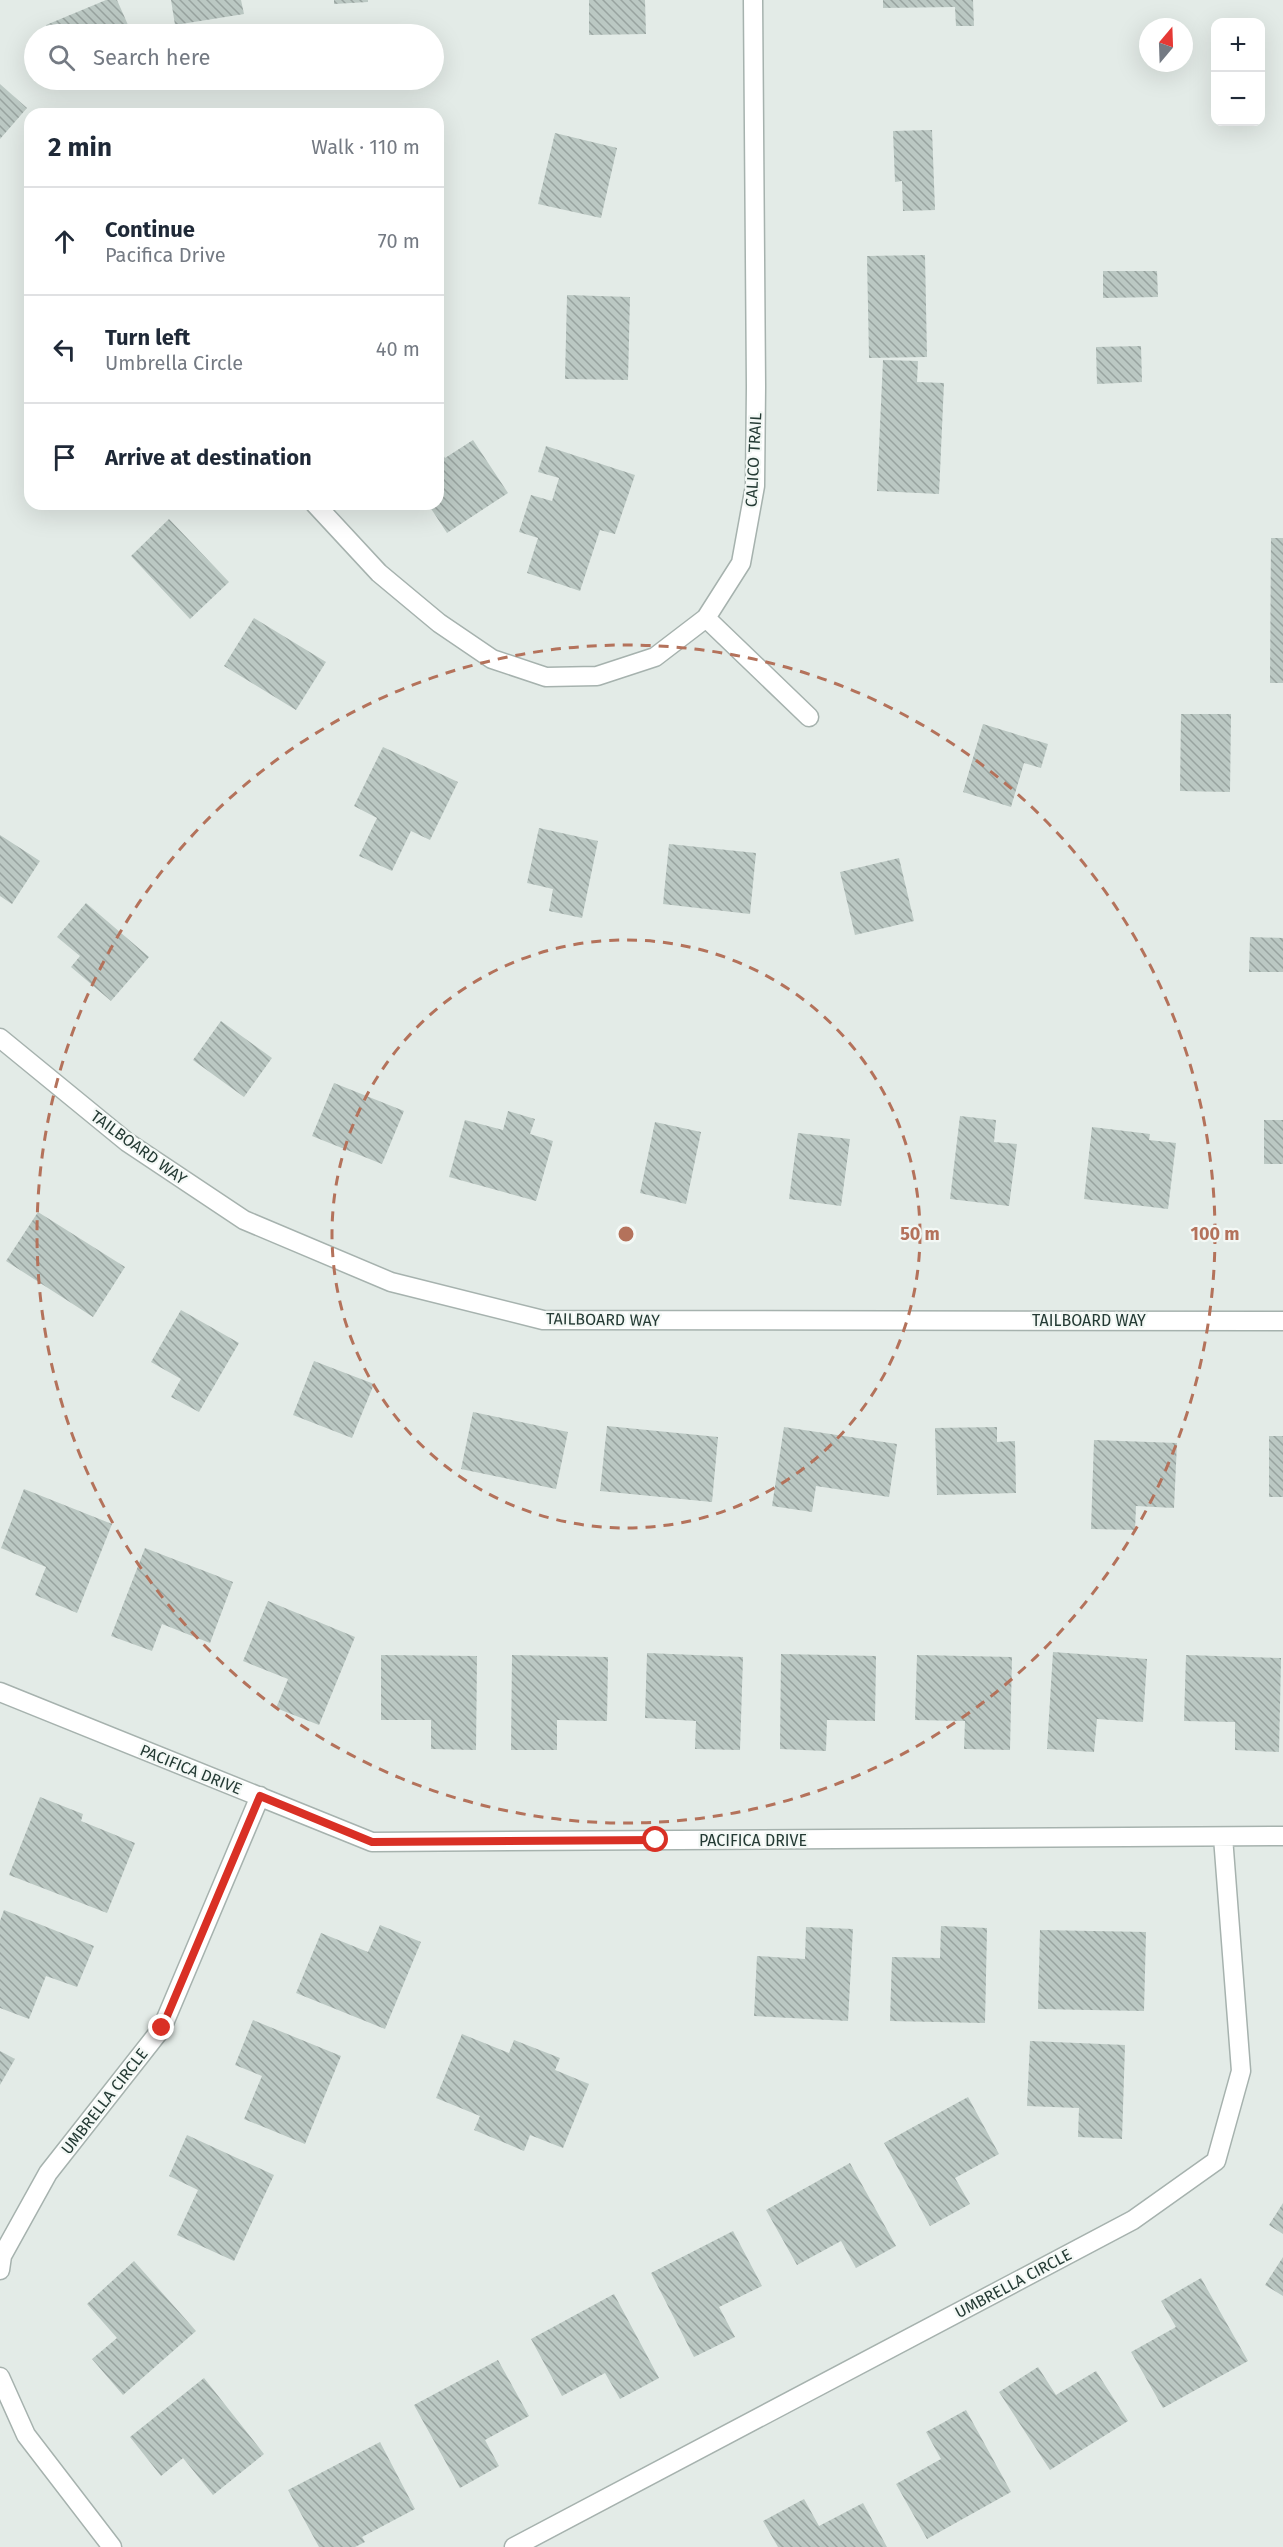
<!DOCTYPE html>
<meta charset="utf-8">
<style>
:root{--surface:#fff;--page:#f6f6f7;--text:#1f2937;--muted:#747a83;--line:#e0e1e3}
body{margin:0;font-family:"Fira Sans",sans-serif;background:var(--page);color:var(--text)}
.controls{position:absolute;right:18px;top:18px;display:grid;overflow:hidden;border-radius:12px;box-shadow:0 6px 24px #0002}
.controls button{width:54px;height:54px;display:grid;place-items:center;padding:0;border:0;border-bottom:2px solid var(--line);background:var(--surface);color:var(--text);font:30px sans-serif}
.compass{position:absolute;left:1139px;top:18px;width:54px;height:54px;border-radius:50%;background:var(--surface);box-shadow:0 6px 24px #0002;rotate:19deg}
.stop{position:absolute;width:18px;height:18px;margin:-14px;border:4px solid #d93025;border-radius:50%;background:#fff}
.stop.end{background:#d93025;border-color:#fff;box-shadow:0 2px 6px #0008}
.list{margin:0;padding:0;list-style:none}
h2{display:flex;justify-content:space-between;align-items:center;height:78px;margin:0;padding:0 24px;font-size:26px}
h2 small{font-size:20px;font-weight:400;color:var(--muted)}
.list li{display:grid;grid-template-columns:39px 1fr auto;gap:18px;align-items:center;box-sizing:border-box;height:108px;padding:0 24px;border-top:2px solid var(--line)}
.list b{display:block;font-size:22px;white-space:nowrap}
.list p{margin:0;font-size:20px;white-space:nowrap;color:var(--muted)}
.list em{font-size:20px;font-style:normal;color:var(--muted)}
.icon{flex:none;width:33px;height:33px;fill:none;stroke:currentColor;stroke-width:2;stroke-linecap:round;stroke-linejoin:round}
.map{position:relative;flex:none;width:1283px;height:2547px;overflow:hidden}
.search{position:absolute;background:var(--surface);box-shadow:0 6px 24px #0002;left:24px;top:24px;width:420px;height:66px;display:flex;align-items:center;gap:15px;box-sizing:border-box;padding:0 21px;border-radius:33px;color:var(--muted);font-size:22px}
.panel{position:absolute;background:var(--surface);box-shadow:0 6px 24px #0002;left:24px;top:108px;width:420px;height:402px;border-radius:18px}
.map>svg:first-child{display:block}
.building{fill:url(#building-back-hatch)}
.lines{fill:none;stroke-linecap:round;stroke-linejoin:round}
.minor-casing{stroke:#a6b2ae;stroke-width:21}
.minor{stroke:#fff;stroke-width:18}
.route{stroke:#d93025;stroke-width:8}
.ring{fill:none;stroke:#b4725b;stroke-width:3;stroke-dasharray:10 8}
.labels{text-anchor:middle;stroke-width:4.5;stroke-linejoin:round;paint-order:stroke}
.street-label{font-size:16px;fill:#243a34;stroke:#f3f8f5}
.centre{fill:#b4725b;stroke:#f3f8f5;stroke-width:3}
.ring-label{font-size:18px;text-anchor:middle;font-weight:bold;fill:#b4725b;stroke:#f3f8f5;stroke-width:4.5;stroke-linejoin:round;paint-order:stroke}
</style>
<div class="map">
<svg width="1283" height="2547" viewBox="0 0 1283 2547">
<defs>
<pattern id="building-back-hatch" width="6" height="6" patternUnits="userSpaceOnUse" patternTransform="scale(1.5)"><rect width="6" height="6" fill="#bbc8c3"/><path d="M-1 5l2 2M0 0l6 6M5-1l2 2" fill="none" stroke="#98a39f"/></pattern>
</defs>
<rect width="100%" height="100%" fill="#e3ebe7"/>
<path class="building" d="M106,0H117L132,34H50L46,25Z
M171,0H241L244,14L175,25Z
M334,0H368V2L334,4Z
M589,0H645L646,34L589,35Z
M883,0H973L974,26H956L955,7L883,8Z
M0,84L27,108L0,139Z
M932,130L935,210L903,211L902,181L895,182L893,131Z
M555,133L617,148L601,218L538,204Z
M925,255L927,357L869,358L867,256Z
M1103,271H1157L1158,297L1103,298Z
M567,295L630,297L628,380L565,379Z
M1141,346L1142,382L1097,384L1096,347Z
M883,360L918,361L917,382L944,383L939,494L877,491Z
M473,440L508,493L447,533L428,504H438V447L445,458Z
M546,446L635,475L615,534L600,530L580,591L527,573L538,538L519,532L531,495L552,501L559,478L538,472Z
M169,519L229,582L190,619L131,556Z
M1271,538H1283V683H1270Z
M254,618L326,662L296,710L224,666Z
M1181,714H1231L1230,792L1180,791Z
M983,724L1048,744L1041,768L1024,763L1011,807L963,792Z
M383,747L458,782L430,840L411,831L392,871L359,856L377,818L354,806Z
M539,828L598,841L582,918L549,911L553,889L527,883Z
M0,835L40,861L12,904L0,896Z
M669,844L756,853L750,914L663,904Z
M899,858L914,921L855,935L840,872Z
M86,903L149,957L111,1001L71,967L80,956L57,937Z
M1250,937L1283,938V972H1249Z
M221,1021L272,1058L244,1097L193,1060Z
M334,1083L404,1111L382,1164L312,1136Z
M508,1111L535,1119L530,1134L553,1141L536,1201L449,1177L465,1120L503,1130Z
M960,1116L996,1120L994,1142L1017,1144L1009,1206L950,1199Z
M1264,1120H1283V1164H1264Z
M655,1122L701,1132L686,1204L640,1193Z
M1092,1127L1150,1134L1149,1140L1176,1143L1168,1209L1084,1199Z
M798,1133L850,1139L841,1206L789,1199Z
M38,1212L125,1267L93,1317L6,1261Z
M181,1310L239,1343L199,1412L171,1397L181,1379L151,1362Z
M314,1361L374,1384L352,1438L293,1415Z
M473,1412L568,1432L556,1489L461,1469Z
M607,1426L718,1437L712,1502L600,1491Z
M784,1427L897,1444L889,1497L816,1486L812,1512L772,1506Z
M997,1427V1442L1015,1441L1016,1493L937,1495L935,1428Z
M1269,1436H1283V1497H1269Z
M1094,1440L1177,1443L1174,1508L1136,1506L1135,1530L1091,1529Z
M24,1489L112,1524L77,1613L35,1595L46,1567L1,1548Z
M145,1548L233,1582L210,1643L162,1624L152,1651L111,1636Z
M268,1601L355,1637L319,1725L276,1708L288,1679L243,1661Z
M1053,1652L1147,1659L1143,1722L1097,1719L1094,1752L1047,1749Z
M647,1653L743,1657L740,1750L695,1749L696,1721L645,1718Z
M781,1654L876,1656L875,1721L827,1720L826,1751L780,1749Z
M381,1655L477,1656L476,1750L431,1749V1720H381Z
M512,1655L608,1657L607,1721L557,1720V1750H511Z
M917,1655L1012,1657L1010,1750L964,1749L965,1721L915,1720Z
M1186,1655L1281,1658L1279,1752L1235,1750V1722L1184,1721Z
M40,1797L83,1814L81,1821L135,1843L107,1913L9,1875Z
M4,1910L94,1946L77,1987L46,1976L29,2019L0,2008V1921Z
M380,1925L421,1942L385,2029L296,1993L321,1933L368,1952Z
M941,1926L987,1928L985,2023L890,2021L892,1957L940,1958Z
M806,1927L853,1929L848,2021L754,2016L757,1956L805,1959Z
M1040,1930L1146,1932L1144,2011L1038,2009Z
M253,2020L341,2056L305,2144L244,2119L262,2076L235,2065Z
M462,2034L509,2053L514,2040L560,2058L555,2070L589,2084L563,2148L530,2135L524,2151L474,2130L480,2116L436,2098Z
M1030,2041L1125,2045L1122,2139L1078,2137L1079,2108L1027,2106Z
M0,2051L15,2059L0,2085Z
M968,2097L999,2154L955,2178L970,2204L930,2226L884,2143Z
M187,2135L274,2175L234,2261L177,2235L198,2190L169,2176Z
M850,2163L896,2246L856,2268L841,2241L797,2265L766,2210Z
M1283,2203V2234L1269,2225Z
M733,2231L762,2286L719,2307L735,2337L694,2357L651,2273Z
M1283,2257V2296L1265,2285Z
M134,2261L196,2331L123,2395L92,2359L117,2338L87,2304Z
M1201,2278L1248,2361L1163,2408L1131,2352L1176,2327L1161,2301Z
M614,2294L659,2378L620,2399L605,2373L562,2396L531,2339Z
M498,2360L529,2416L485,2440L499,2466L460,2488L414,2405Z
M1038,2367L1056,2395L1096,2371L1128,2421L1050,2470L999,2392Z
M204,2378L264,2454L213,2495L183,2458L161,2476L130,2437Z
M966,2410L1011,2492L927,2539L896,2484L941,2459L926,2432Z
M380,2442L415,2509L362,2537L365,2542L355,2547H319L288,2490Z
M804,2499L819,2526L863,2503L887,2547H778L763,2521Z"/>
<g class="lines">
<g class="minor-casing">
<path id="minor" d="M315,504L379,573L439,623L492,659L546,677L597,676L655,657L706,618L741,563L755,486L756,387L753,0
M706,618L809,717
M0,1038L127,1142L244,1220L391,1282L543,1320L1283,1321
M0,1692L372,1842L1283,1836
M0,2270L2,2256L48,2173L162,2028L260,1796
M0,2377L26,2435L112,2547
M514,2547L1133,2220L1216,2161L1241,2071L1223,1837"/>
</g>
<use href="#minor" class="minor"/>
</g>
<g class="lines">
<path class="route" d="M162,2028L260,1796L372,1842L656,1840"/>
</g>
<g class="ring">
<circle cx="626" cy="1234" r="294"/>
<circle cx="626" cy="1234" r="589"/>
</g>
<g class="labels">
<g class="street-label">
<text transform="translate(753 460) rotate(-87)" y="6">CALICO TRAIL</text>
<text transform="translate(139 1147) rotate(36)" y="6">TAILBOARD WAY</text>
<text transform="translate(603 1319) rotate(1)" y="6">TAILBOARD WAY</text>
<text x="1089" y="1326">TAILBOARD WAY</text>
<text transform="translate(191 1769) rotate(22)" y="6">PACIFICA DRIVE</text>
<text x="753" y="1846">PACIFICA DRIVE</text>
<text transform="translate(104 2101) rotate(-52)" y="6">UMBRELLA CIRCLE</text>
<text transform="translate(1013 2283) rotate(-28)" y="6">UMBRELLA CIRCLE</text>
</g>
</g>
<circle cx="626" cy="1234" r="9" class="centre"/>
<g class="ring-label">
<text x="920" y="1240">50 m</text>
<text x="1215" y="1240">100 m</text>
</g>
</svg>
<div class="controls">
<button>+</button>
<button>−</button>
</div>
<svg class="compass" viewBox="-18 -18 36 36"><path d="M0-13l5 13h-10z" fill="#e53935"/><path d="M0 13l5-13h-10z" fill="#747a83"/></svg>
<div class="stop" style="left:656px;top:1840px"></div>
<div class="stop end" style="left:162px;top:2028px"></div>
<div class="search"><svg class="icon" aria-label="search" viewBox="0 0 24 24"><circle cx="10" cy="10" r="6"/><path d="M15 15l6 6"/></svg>Search here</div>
<section class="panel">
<h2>2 min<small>Walk · 110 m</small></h2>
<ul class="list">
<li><svg class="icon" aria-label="ahead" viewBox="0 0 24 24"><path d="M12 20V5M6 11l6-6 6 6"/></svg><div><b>Continue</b><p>Pacifica Drive</p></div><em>70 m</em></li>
<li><svg class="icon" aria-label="left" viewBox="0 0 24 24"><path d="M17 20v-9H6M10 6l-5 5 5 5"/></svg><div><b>Turn left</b><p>Umbrella Circle</p></div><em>40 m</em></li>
<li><svg class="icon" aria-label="arrive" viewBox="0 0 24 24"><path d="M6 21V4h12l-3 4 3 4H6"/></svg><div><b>Arrive at destination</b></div></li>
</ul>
</section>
</div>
